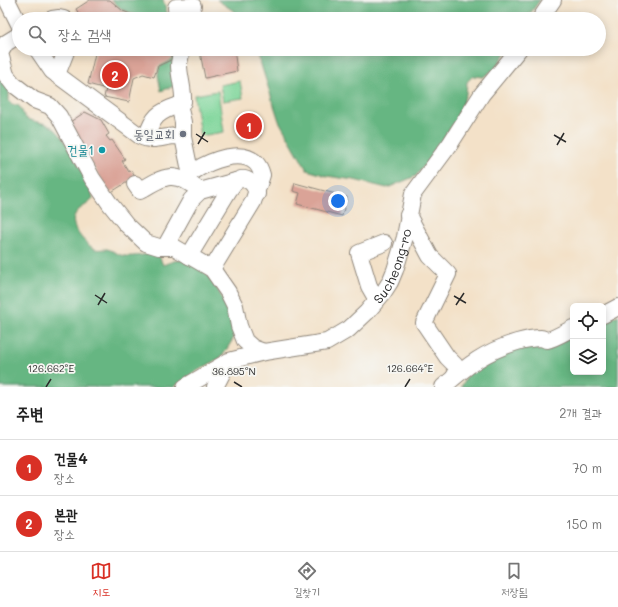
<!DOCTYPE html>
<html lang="ko">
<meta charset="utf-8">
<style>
:root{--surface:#fff;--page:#f6f6f6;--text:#222;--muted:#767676;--line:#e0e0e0;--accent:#d93025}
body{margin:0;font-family:Mali,"Poor Story",sans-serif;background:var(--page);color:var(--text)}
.controls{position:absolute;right:12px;bottom:12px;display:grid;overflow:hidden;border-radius:6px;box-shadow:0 2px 10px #0003}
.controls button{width:36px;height:36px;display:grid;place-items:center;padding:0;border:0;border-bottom:1px solid var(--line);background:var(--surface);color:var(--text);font:20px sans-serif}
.you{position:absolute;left:338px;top:201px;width:14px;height:14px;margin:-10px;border:3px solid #fff;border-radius:50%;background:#1a73e8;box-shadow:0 0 0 6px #1a73e833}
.badge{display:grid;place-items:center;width:26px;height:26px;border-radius:50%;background:var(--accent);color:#fff;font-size:13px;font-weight:700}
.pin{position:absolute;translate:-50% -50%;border:2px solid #fff;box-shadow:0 1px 4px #0006}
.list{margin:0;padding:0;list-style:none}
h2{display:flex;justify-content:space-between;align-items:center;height:52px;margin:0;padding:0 16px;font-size:17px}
h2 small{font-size:13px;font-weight:400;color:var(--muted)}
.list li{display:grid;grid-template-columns:26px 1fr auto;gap:12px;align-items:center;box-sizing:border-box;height:56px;padding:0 16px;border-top:1px solid var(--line)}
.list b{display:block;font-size:15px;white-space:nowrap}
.list p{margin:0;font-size:13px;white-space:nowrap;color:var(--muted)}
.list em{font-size:13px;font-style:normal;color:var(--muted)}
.icon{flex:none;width:22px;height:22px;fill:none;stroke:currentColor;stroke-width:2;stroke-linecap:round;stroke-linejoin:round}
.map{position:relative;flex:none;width:618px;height:387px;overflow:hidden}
.search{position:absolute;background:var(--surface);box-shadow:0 2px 10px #0003;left:12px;right:12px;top:12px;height:44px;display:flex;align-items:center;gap:10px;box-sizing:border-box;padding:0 14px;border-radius:22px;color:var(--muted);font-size:15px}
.sheet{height:164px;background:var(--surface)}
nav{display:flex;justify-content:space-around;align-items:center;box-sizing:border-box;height:56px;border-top:1px solid var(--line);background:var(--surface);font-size:11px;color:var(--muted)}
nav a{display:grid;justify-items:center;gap:2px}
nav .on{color:var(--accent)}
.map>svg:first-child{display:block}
.green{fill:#7ed59a;stroke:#548062}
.forest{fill:#66b682;stroke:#487056}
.building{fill:#daa397}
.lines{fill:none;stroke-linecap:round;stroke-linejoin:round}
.minor-casing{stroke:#8f867a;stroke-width:18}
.minor{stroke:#fff;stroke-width:16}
.ticks{fill:none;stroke:#2b2b2b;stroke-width:1.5}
.worship-dot{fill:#6b7280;stroke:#f6f6f2;stroke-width:1.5}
.culture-dot{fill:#0f9aa8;stroke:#f6f6f2;stroke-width:1.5}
.labels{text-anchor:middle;stroke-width:3.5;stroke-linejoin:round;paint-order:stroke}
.worship-label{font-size:13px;fill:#5b616d;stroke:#f6f6f2;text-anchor:end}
.culture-label{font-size:13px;fill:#0d838f;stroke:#f6f6f2;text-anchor:end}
.street-label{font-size:13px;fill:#2b2b2b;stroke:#f6f6f2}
.ticks-label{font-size:10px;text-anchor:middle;fill:#2b2b2b;stroke:#f6f6f2;stroke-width:3.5;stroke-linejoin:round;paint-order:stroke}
</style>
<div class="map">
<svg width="618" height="387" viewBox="0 0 618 387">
<rect width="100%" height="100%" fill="#f6f6f2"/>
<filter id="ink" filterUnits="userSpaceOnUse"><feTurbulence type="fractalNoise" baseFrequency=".025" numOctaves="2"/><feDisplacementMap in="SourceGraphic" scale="8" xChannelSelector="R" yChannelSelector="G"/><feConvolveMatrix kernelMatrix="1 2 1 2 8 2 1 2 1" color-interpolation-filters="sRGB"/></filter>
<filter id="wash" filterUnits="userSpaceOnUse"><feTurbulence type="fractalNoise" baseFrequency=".012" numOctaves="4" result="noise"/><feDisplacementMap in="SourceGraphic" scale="16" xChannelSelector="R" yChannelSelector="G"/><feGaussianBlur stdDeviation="0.9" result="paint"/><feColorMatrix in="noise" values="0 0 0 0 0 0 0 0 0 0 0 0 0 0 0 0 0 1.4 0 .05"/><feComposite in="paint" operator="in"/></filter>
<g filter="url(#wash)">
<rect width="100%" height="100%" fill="#f3e1c8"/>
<path class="green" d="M240,81L243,98L223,101L220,85Z
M218,91L224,132L200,136L194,95Z"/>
<path class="forest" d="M111,0H163L169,19H146L123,10Z
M217,0H540L526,19H246Z
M167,49H177L174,86L161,91L158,75L159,67L174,59Z
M256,49H509L495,69L483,77L473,76L467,82L466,94L456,120L433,154L416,176L387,188L354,180L327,176L307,170L279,121Z
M0,75L9,86V101L12,105H18C23,110 22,114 26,118C31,122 45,122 52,127C66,136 83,174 91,190L93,198C89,206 77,207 74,217C70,227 86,245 95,249C98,250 103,249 107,249C113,250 118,255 124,256C135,257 147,254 158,253L163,265C168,263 175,260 181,260C210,261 230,311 236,334L222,357L195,372L174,387H0Z
M618,315V387H461L468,375L492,359L522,346L542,347L573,337V372H603V322Z"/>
<g id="blocks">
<path class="building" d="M90,0H110L123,11L143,19H82L76,9Z
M96,49H166L173,59L158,66L154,77L143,74L134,78L129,102L104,97L106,89L88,84Z
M215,49H234L237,71L205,78L200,52Z
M85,112L101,120L109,134L106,136L110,141L112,140L125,159L122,161L129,172L131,170L135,177L110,193L67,124Z
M255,113L261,135L243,138L238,117Z
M295,183L347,197L342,216L297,204L300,193L293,191Z"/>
</g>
</g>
<g filter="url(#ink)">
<use href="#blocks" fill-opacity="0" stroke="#8f867a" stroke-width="1"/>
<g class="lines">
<g class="minor-casing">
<g id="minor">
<path d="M7,0L19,24"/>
<path d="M52,19L59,18L64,19"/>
<path d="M177,19L176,7L193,6"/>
<path d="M540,19L553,0"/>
<path d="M19,35L6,43L0,53L6,75L13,84L34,100L50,106L59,116L92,178L110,204L126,224L146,243L159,247H174L212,269L228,292L235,306L239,326L245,341L253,348L264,352"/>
<path d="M37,49L52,71L140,136C144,138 149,139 153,139C161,139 176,134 183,137L190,171H194C210,161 241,148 256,163C259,166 261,171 262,175L253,202L212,269"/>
<path d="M181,49C182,56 179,59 179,65C179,77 184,89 183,102L179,105L183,122V137"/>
<path d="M58,76V72L67,49"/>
<path d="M146,138C153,116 158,112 179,105"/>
<path d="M135,184L140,191C165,175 175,170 200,191"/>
<path d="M408,215L430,256L448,274L424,323L447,357L455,365L457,371L454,377"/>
<path d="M165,247L191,200L200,191L236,181"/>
<path d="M189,256L229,190C231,188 233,184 235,182C246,174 255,184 257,194"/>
<path d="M377,300L369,286L359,253L384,243"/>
<path d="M603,315L618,307"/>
<path id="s1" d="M185,387L229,361L264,352L327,342L349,329L367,312L383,293L390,282L395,270L405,237L413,194L450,144L482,94L519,49"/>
<path d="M215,387L228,362"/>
<path d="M443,387C468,365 484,352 517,342C524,340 533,338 541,338C543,338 545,340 547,340C554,339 567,331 573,328"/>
</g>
</g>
<use href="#minor" class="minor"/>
</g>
</g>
<path class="ticks" d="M196,134L208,142M554,135L566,142M198,144L205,132M557,145L564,133M95,295L107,303M454,296L466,303M98,305L105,293M456,305L464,293M234,382L242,387M46,387L51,379M405,387L410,379"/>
<circle class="worship-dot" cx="183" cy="134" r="4"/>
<circle class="culture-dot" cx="102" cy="150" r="4"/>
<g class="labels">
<g class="worship-label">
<text x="175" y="139">동일교회</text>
</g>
<g class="culture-label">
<text x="94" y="155">건물1</text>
</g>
<g class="street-label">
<text dy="5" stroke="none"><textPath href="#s1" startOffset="255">Sucheong-ro</textPath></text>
</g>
</g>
<g class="ticks-label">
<text x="51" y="372">126.662°E</text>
<text x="410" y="372">126.664°E</text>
<text x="234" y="375">36.895°N</text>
</g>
</svg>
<div class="controls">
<button><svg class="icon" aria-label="locate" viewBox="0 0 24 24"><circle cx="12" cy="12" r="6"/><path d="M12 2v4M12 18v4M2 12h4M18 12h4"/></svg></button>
<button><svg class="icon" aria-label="layers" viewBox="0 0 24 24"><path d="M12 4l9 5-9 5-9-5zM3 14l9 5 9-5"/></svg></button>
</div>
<div class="you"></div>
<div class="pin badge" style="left:249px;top:126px">1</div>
<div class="pin badge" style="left:115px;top:75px">2</div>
<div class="search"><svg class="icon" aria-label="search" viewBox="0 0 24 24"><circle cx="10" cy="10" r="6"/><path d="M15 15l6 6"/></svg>장소 검색</div>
</div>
<section class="sheet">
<h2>주변<small>2개 결과</small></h2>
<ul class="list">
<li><span class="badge">1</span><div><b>건물4</b><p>장소</p></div><em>70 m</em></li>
<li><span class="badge">2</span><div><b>본관</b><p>장소</p></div><em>150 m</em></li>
</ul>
</section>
<nav>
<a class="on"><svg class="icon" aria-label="map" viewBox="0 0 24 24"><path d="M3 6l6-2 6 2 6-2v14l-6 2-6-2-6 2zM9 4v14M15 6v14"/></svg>지도</a>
<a><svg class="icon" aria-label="directions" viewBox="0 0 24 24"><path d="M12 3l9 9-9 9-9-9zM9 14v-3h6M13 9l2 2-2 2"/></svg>길찾기</a>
<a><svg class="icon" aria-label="saved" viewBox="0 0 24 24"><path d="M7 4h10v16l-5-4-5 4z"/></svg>저장됨</a>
</nav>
